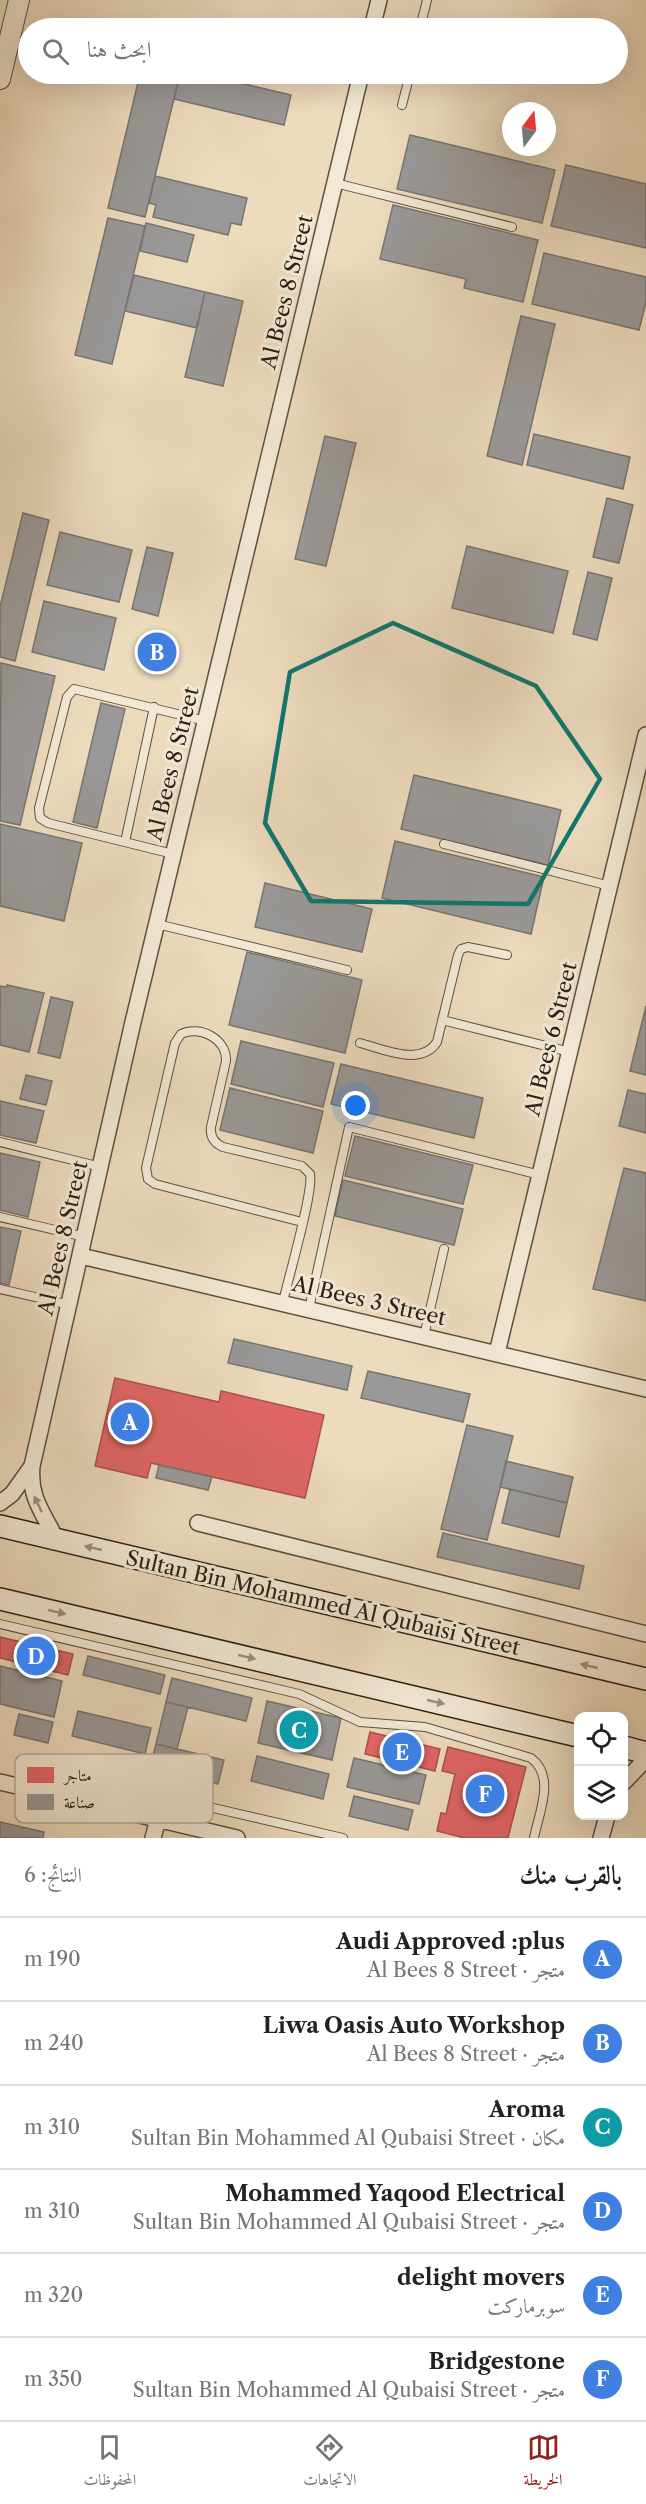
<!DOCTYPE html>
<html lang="ar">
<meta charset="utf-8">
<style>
:root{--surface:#fff;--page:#f6f6f6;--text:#222;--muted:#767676;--line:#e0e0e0;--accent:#8f2418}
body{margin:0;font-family:"Libre Caslon Text",Amiri,serif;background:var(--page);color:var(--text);direction:rtl}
.controls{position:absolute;right:18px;bottom:18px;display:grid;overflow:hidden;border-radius:12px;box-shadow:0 6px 24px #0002}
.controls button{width:54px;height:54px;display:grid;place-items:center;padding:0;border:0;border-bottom:2px solid var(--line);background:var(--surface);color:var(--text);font:30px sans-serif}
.compass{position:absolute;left:502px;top:102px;width:54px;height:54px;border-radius:50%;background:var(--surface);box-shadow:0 6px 24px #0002;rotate:16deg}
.you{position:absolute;left:356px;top:1106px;width:21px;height:21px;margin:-15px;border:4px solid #fff;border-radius:50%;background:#1a73e8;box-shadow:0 0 0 9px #1a73e833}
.badge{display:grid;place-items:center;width:39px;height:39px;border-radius:50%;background:var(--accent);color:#fff;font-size:20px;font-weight:700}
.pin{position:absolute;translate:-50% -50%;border:3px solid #fff;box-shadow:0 2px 6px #0006}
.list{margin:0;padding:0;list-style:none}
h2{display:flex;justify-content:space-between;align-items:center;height:78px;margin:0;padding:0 24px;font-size:26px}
h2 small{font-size:20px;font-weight:400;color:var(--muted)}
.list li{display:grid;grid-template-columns:39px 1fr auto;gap:18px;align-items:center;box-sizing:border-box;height:84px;padding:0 24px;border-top:2px solid var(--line)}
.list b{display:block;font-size:22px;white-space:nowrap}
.list p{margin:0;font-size:20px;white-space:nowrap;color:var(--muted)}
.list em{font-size:20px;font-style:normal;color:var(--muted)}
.icon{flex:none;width:33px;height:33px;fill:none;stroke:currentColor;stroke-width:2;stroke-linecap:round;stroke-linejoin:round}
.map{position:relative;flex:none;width:646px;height:1838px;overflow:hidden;direction:ltr}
.search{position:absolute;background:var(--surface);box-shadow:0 6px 24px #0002;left:18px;right:18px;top:18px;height:66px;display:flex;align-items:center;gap:15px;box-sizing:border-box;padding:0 21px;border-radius:33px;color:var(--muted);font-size:22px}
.sheet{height:582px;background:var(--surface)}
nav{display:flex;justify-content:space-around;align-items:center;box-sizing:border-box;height:84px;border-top:2px solid var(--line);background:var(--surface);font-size:16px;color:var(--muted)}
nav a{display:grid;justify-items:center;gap:3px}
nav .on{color:var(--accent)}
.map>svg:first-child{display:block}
.shops{fill:#e06666;stroke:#aa514e;stroke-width:1.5}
.industry{fill:#999;stroke:#787571;stroke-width:1.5}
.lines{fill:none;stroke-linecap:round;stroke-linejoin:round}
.service-casing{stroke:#5c503f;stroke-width:10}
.minor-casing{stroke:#5c503f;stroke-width:18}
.tertiary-casing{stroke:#5c503f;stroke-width:22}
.secondary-casing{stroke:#2c2115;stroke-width:24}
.service{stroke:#f3e8d5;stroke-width:8}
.minor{stroke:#f3e8d5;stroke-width:15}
.tertiary{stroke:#f3e8d5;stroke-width:20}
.secondary{stroke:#f3e8d5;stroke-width:21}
.oneway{fill:#998e7f}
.marked{fill:none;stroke:#0f766e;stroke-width:4.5;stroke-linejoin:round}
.labels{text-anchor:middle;stroke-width:6;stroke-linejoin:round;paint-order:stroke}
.street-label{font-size:21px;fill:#2c2115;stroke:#f3e8d5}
.key{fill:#f3e8d5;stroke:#b7ac9b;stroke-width:1.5}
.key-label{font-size:16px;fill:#2c2115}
</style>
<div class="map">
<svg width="646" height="1838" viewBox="0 0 646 1838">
<rect width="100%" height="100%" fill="#eddbbe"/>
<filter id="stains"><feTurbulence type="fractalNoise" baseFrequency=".00333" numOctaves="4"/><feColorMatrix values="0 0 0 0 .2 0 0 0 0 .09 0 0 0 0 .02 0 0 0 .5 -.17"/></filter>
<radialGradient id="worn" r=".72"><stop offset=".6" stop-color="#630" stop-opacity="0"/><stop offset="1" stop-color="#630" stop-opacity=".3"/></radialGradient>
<path class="shops" d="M115,1378L219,1402L221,1391L324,1415L305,1498L151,1463L147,1478L95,1466Z
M0,1637L73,1654L68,1675L0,1658Z
M370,1732L440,1749L435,1771L365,1754Z
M448,1747L526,1767L508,1838H465L437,1831L441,1813L446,1814L455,1774L442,1771Z"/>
<path class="industry" d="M140,74H180L145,217L108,208Z
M180,74H202L291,95L284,125L174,99Z
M410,135L555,170L542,223L397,189Z
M566,165L646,184V248L551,226Z
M155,176L247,198L241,225L231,223L228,235L153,217L156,205L149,203Z
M393,205L538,240L523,302L464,288L466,279L380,259Z
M108,218L145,226L112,364L75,355Z
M146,223L194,235L187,262L140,251Z
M544,253L646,277V302L639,330L532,304Z
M134,275L205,292L197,328L125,311Z
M205,292L243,301L223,386L185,377Z
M521,316L555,324L522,465L487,456Z
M534,434L630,457L623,489L527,465Z
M325,436L356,443L326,566L295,559Z
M607,498L633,505L619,563L593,557Z
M23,513L49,520L15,661L0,657V607Z
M60,532L132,550L119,602L47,585Z
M467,546L568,571L553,633L452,608Z
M147,547L173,553L158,616L132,609Z
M588,572L612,578L597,640L573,634Z
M44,601L116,618L104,670L32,652Z
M1,663L55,676L20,825L0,821Z
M101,703L125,709L97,828L73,822Z
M414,775L561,810L548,865L401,829Z
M0,824L82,843L64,921L0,906Z
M395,841L544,877L531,934L382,898Z
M265,883L372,909L362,952L255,927Z
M247,952L362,980L345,1053L229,1025Z
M7,985L44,993L29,1052L0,1045V986L7,987Z
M51,997L73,1002L60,1058L38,1053Z
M646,1006V1075L630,1071Z
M241,1041L334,1063L323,1107L231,1084Z
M341,1064L483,1098L474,1138L331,1104Z
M26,1075L52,1081L46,1105L20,1099Z
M230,1088L323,1111L313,1153L220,1130Z
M628,1090L646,1094V1133L619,1126Z
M0,1101L44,1111L36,1143L0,1135Z
M355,1136L473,1165L463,1204L345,1176Z
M0,1153L40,1162L28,1217L0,1210Z
M624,1168L646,1173V1301L593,1289Z
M343,1180L463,1209L454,1245L335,1216Z
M0,1227L21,1231L9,1285L0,1283Z
M234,1339L352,1366L347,1390L228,1363Z
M368,1371L470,1394L463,1422L361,1398Z
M467,1425L513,1436L487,1540L441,1529Z
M506,1461L573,1477L567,1503L500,1487Z
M159,1465L212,1477L208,1490L156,1478Z
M510,1489L567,1503L559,1537L502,1523Z
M443,1533L584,1566L579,1589L437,1557Z
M88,1656L165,1675L160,1694L83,1675Z
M0,1666L62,1681L54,1717L0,1704Z
M172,1678L252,1698L246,1721L166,1702Z
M267,1701L341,1718L332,1760L258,1743Z
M166,1702L188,1707L177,1749L156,1744Z
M78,1711L151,1728L145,1754L72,1736Z
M19,1714L53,1722L48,1743L14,1735Z
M156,1744L224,1760L218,1784L150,1768Z
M257,1756L329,1774L323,1799L251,1781Z
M354,1758L426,1775L419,1804L347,1787Z
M354,1796L413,1810L408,1830L349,1816Z
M0,1822L44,1832L43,1838H0Z"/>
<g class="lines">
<g class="service-casing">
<path id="service" d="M420,28L427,0
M402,105L410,74
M335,183L512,227
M125,842L154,707
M444,844L610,886
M173,854L48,823L40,818L39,808L67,697L74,689L206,721
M157,924L347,970
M442,1020L570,1052
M360,1043C383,1049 421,1067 437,1042L458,955L461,949L468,947L507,955
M0,1142L101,1167
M0,1217L85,1237
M0,1289L70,1305
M283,1302C288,1279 314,1191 310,1174L302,1166L223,1147C214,1143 210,1136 211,1127L226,1061C227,1039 200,1025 181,1034L175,1043L146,1168L148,1179L155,1184L302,1222
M309,1309L349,1127L540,1175
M424,1336L444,1249
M0,1624L299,1694L360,1722L425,1727L531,1758C556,1777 539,1812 534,1838
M161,1819L166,1797L343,1838"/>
</g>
<g class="minor-casing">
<path id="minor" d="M372,28L379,0
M81,1256L646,1389
M497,1353L646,735
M0,1503L12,1494L32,1466
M198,1523L646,1634
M56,1539C43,1512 29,1498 32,1466L133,1022L361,74
M0,1782L237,1838
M624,1782L646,1759
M153,1838L158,1819
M601,1838L607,1816"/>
</g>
<g class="tertiary-casing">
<path id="tertiary" d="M0,79L19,0"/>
</g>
<g class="secondary-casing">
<path id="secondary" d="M0,1526L646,1679
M0,1599L578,1736
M624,1747L646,1753"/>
</g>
<use href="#service" class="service"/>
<use href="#minor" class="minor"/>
<use href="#tertiary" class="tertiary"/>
<use href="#secondary" class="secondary"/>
</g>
<defs><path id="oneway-solid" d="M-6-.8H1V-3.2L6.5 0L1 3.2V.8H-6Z" transform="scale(1.5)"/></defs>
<g class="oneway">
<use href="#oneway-solid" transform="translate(38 1504) rotate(-115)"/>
<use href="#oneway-solid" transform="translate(93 1548) rotate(-167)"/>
<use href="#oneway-solid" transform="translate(57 1612) rotate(13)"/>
<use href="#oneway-solid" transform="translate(247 1657) rotate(13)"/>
<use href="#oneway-solid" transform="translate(589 1666) rotate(-167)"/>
<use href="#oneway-solid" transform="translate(436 1702) rotate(13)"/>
</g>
<path class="marked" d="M393,623L536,686L600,779L528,904L311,901L265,823L290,672Z"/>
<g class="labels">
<g class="street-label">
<text transform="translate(287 292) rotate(-76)" y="7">Al Bees 8 Street</text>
<text transform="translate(173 764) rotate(-76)" y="7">Al Bees 8 Street</text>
<text transform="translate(551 1039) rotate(-76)" y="7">Al Bees 6 Street</text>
<text transform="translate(63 1238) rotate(-77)" y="7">Al Bees 8 Street</text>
<text transform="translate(369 1301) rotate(13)" y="7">Al Bees 3 Street</text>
<text transform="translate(323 1603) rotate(13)" y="7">Sultan Bin Mohammed Al Qubaisi Street</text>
</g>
</g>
<rect x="15" y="1754" width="198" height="69" rx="9" class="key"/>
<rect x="27" y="1767" width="27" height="16" fill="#e06666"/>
<rect x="27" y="1794" width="27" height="16" fill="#999"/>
<g class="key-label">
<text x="64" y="1781">متاجر</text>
<text x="64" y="1808">صناعة</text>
</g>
<rect width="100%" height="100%" filter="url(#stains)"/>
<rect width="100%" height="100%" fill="url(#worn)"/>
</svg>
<div class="controls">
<button><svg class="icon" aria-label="locate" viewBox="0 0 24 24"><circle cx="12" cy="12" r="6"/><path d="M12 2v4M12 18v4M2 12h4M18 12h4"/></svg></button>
<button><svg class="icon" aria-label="layers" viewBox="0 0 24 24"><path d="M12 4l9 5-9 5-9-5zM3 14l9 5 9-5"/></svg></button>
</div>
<svg class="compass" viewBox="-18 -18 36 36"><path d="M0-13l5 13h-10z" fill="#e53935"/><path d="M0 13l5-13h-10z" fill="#767676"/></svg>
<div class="you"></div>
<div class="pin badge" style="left:130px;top:1422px;background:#3f7fe0">A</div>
<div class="pin badge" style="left:157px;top:652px;background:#3f7fe0">B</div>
<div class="pin badge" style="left:299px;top:1730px;background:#0f9aa8">C</div>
<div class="pin badge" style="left:36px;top:1656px;background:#3f7fe0">D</div>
<div class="pin badge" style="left:402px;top:1752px;background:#3f7fe0">E</div>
<div class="pin badge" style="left:485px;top:1794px;background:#3f7fe0">F</div>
<div class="search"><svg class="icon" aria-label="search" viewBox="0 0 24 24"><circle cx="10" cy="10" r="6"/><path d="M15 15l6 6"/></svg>ابحث هنا</div>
</div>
<section class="sheet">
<h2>بالقرب منك<small>النتائج: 6</small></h2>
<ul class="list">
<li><span class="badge" style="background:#3f7fe0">A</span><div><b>Audi Approved :plus</b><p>متجر · Al Bees 8 Street</p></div><em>190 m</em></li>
<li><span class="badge" style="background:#3f7fe0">B</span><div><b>Liwa Oasis Auto Workshop</b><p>متجر · Al Bees 8 Street</p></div><em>240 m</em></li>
<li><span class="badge" style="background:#0f9aa8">C</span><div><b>Aroma</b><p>مكان · Sultan Bin Mohammed Al Qubaisi Street</p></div><em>310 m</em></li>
<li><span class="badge" style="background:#3f7fe0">D</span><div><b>Mohammed Yaqood Electrical</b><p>متجر · Sultan Bin Mohammed Al Qubaisi Street</p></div><em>310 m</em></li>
<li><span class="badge" style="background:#3f7fe0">E</span><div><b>delight movers</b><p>سوبرماركت</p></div><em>320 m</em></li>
<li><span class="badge" style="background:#3f7fe0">F</span><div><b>Bridgestone</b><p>متجر · Sultan Bin Mohammed Al Qubaisi Street</p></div><em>350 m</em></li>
</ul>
</section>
<nav>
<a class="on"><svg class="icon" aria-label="map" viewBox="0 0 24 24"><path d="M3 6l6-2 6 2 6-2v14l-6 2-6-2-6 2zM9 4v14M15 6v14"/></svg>الخريطة</a>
<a><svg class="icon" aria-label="directions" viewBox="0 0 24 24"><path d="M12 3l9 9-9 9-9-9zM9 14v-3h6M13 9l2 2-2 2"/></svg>الاتجاهات</a>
<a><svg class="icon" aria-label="saved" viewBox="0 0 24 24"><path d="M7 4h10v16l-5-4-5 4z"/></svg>المحفوظات</a>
</nav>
